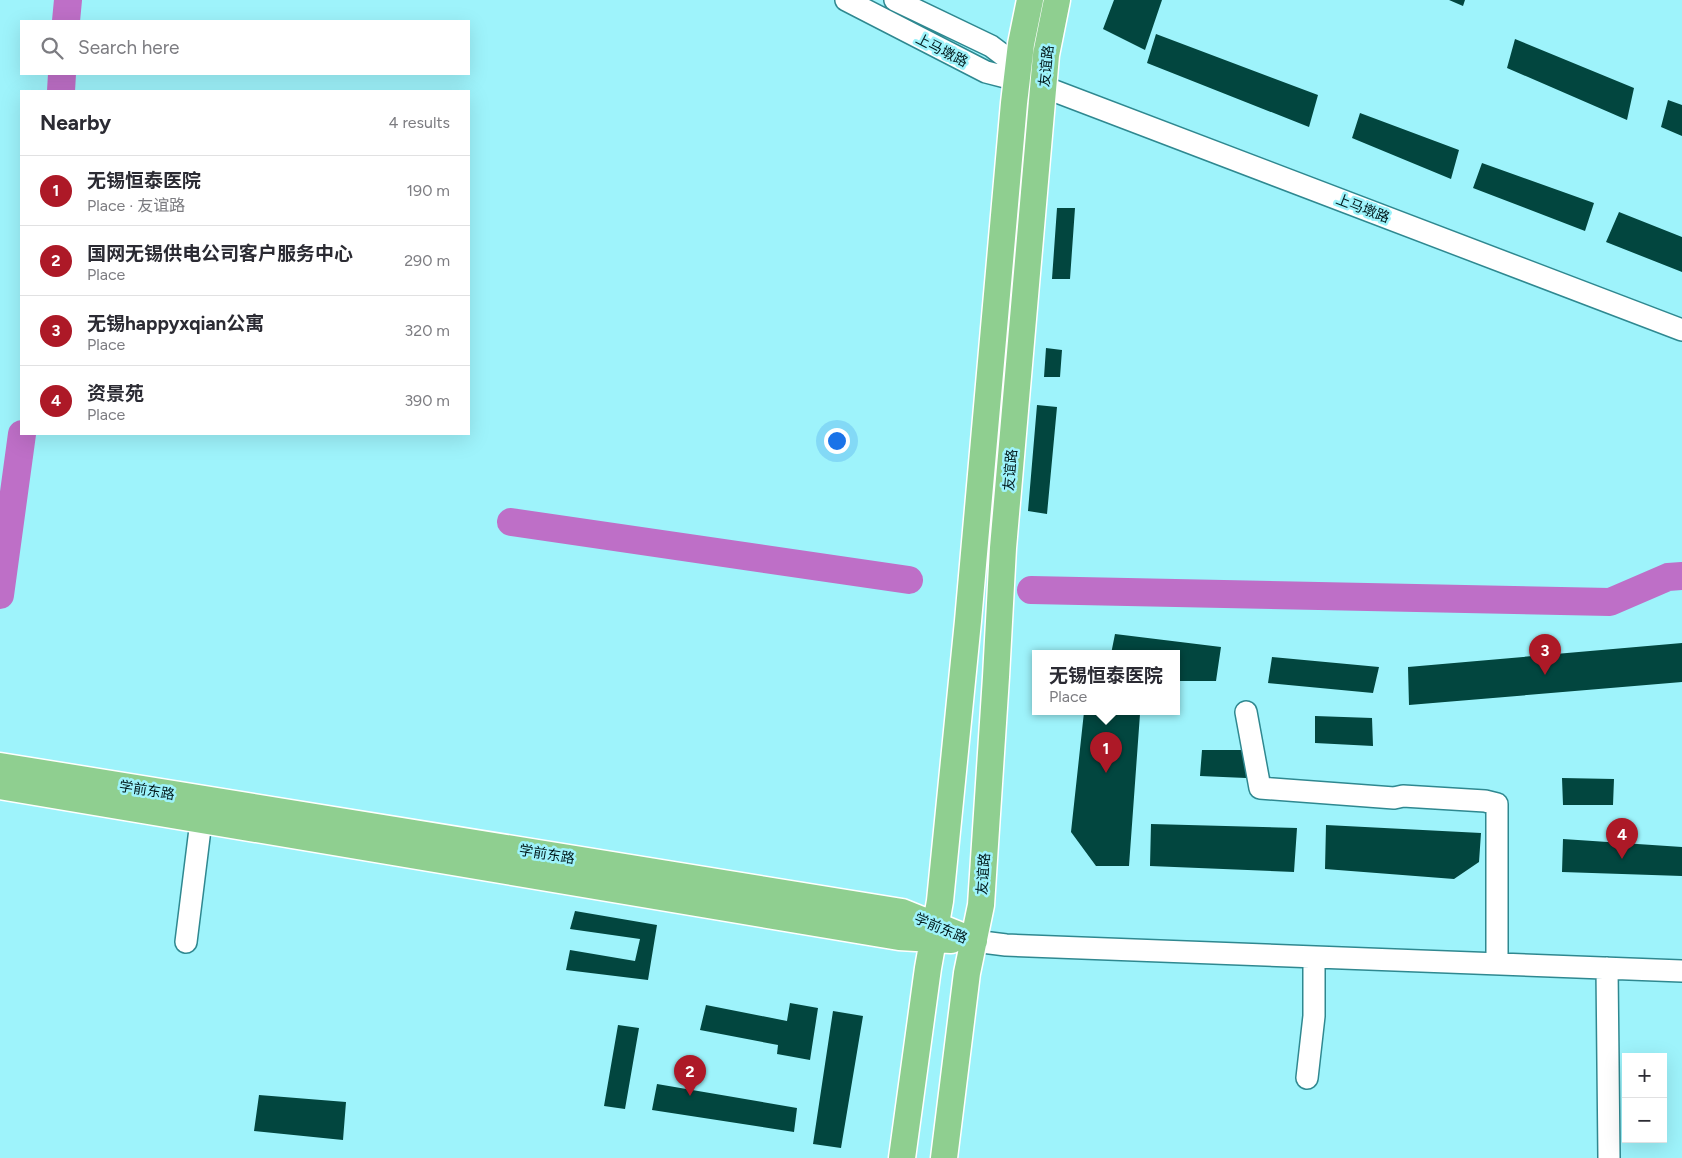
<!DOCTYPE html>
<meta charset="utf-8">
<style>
:root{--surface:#fff;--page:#f2f2f3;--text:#2b2b33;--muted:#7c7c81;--line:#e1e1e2;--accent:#ad1927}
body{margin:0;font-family:Figtree,"Noto Sans SC",sans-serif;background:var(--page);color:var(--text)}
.controls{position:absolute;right:15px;bottom:15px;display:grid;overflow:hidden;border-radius:0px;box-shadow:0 5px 20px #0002}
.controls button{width:45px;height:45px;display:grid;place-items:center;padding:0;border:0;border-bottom:1px solid var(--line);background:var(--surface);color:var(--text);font:25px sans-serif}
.you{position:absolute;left:836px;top:440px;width:18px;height:18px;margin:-12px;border:4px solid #fff;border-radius:50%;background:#1a73e8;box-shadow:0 0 0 8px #1a73e833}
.badge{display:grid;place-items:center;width:32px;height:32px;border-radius:50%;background:var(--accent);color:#fff;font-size:16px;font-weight:700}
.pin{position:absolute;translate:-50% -41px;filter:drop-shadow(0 1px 2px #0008)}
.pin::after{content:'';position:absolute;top:26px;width:18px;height:15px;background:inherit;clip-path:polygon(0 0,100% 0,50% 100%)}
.popup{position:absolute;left:1032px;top:650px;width:148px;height:65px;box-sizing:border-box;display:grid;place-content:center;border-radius:0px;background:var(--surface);filter:drop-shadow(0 1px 4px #0005);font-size:16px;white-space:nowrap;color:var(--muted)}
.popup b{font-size:19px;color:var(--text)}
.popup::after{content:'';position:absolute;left:50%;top:100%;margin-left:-10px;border:10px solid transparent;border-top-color:var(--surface)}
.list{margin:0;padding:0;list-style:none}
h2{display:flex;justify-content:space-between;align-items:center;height:65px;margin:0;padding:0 20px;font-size:21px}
h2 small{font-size:16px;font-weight:400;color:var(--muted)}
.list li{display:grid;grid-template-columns:32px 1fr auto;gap:15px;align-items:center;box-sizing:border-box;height:70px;padding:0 20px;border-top:1px solid var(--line)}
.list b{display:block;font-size:19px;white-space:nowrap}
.list p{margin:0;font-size:16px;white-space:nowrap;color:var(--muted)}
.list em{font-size:16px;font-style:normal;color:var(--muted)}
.icon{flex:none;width:28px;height:28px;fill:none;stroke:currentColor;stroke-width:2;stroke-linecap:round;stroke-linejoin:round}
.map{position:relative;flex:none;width:1682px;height:1158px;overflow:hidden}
.search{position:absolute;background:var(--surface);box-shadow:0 5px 20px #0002;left:20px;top:20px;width:450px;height:55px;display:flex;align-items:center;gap:12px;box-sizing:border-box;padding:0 18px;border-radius:0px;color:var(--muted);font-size:19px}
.panel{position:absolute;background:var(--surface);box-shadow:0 5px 20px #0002;left:20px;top:90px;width:450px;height:345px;border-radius:0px}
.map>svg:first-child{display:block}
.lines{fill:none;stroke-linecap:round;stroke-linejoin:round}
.river{stroke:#be6fc7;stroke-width:28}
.building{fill:#02463f}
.minor-casing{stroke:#2f8890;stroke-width:24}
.major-casing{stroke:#fff;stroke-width:29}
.minor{stroke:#fff;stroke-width:21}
.major{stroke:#8fcf90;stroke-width:26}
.labels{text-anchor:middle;stroke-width:5;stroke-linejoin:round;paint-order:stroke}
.street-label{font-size:14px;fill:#021a1c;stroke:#9ef3fb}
</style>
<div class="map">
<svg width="1682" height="1158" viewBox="0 0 1682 1158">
<rect width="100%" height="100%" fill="#9ef3fb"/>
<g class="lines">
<path class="river" d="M66,21L68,0
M61,91L62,74
M511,522L909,580
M1031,590L1610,602L1668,577L1682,576
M0,595L22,434"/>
</g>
<path class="building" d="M1114,0H1162L1145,50L1103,29Z
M1449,0H1465L1463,6Z
M1156,34L1318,95L1309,127L1147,63Z
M1515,39L1634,88L1627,120L1507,68Z
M1668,100L1682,105V136L1661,127Z
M1360,113L1459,150L1451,179L1352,138Z
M1482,163L1594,203L1585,231L1473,188Z
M1057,208H1075L1070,279H1052Z
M1619,212L1682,237V272L1606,242Z
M1046,348L1062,350L1060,377H1044Z
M1037,405L1057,407L1047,514L1028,511Z
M1115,634L1221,647L1216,681H1176V654H1111Z
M1682,643V682L1409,705L1408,667Z
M1272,657L1379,667L1373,693L1268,683Z
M1084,712H1132L1140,714L1129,866H1096L1071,832Z
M1315,716L1372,718L1373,746L1315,743Z
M1202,750H1246V778L1200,776Z
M1562,778L1614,779L1613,805H1563Z
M1151,824L1297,828L1294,872L1150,866Z
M1326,825L1481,833L1479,862L1454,879L1325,869Z
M1563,839L1682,847V876L1562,872Z
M575,911L657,925L648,980L566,970L570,950L635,961L640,939L570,929Z
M790,1003L818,1008L810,1060L777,1054L778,1045L700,1030L706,1005L787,1021Z
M833,1011L863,1016L841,1148L813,1144Z
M618,1025L639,1028L625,1109L604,1106Z
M657,1084L797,1108L794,1132L652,1110Z
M259,1095L346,1102L343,1140L254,1131Z"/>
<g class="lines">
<g class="minor-casing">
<path id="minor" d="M846,0L986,72L1044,87L1682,330
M895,0L991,46L1028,74
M1246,712L1260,788L1394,798L1403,796L1485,801L1497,804V964
M974,941L1006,945L1682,971
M186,942L201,821
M1607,968L1609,1158
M1307,1078L1314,1016V957"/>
</g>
<g class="major-casing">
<path id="major" d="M0,766L902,912L974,941
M0,786L899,937L951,940
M902,1158L928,968L940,901L968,621L1014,103L1021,44L1030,0
M944,1158L967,973L981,905L996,677L1003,548L1046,55L1057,0"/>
</g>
<use href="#minor" class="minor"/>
<use href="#major" class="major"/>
</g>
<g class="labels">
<g class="street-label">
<text transform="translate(942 50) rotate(27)" y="5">上马墩路</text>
<text transform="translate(1046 66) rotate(-84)" y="5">友谊路</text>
<text transform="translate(1363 208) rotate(21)" y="5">上马墩路</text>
<text transform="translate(1010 470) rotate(-85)" y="5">友谊路</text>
<text transform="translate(147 790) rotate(9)" y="5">学前东路</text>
<text transform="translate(547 854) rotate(9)" y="5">学前东路</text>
<text transform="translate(983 874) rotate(-86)" y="5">友谊路</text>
<text transform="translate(941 928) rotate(23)" y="5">学前东路</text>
</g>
</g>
</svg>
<div class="controls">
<button>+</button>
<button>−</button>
</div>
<div class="you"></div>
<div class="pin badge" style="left:1106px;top:773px">1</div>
<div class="popup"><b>无锡恒泰医院</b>Place</div>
<div class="pin badge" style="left:690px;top:1096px">2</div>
<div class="pin badge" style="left:1545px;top:675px">3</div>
<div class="pin badge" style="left:1622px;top:859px">4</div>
<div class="search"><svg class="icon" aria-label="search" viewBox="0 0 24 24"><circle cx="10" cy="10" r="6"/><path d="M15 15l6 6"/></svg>Search here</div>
<section class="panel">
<h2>Nearby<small>4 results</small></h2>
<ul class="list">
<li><span class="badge">1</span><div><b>无锡恒泰医院</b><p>Place · 友谊路</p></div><em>190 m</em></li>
<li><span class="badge">2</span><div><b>国网无锡供电公司客户服务中心</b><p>Place</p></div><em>290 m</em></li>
<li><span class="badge">3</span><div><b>无锡happyxqian公寓</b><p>Place</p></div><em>320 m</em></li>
<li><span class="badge">4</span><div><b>资景苑</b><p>Place</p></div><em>390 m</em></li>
</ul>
</section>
</div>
